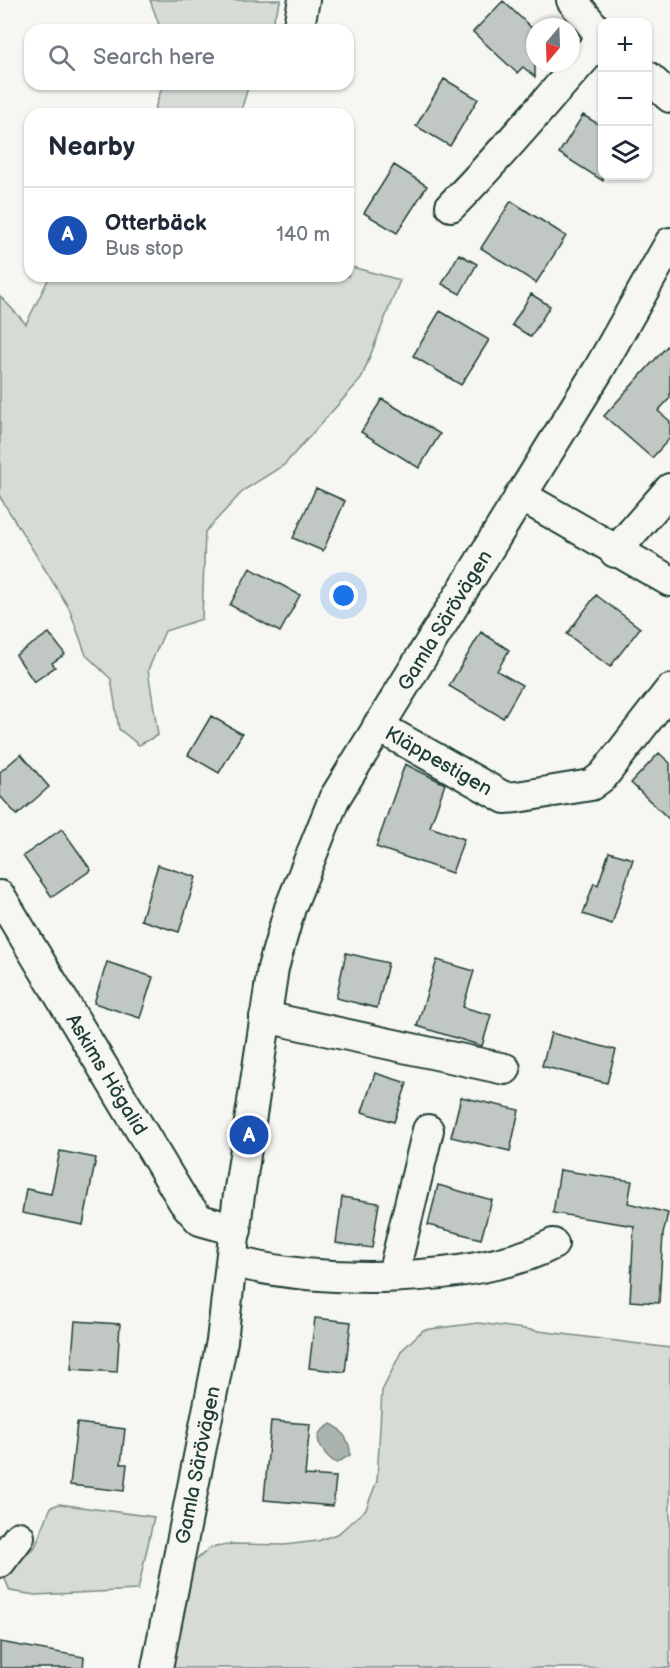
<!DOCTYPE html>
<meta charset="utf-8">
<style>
:root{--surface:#fff;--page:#f6f6f7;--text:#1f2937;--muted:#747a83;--line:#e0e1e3;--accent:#db2777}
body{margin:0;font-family:"Balsamiq Sans",sans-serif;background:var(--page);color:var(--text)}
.controls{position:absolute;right:18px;top:18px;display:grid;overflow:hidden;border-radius:12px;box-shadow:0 2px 4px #0004}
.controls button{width:54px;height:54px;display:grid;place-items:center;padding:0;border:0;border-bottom:2px solid var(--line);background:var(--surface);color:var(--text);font:30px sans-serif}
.compass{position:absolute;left:526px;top:18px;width:54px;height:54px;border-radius:50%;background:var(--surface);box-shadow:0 2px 4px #0004;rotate:199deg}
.you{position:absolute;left:344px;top:596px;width:21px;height:21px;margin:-15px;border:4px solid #fff;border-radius:50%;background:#1a73e8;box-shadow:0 0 0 9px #1a73e833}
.badge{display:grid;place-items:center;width:39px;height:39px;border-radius:50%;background:var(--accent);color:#fff;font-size:20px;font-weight:700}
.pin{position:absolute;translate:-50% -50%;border:3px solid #fff;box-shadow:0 2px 6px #0006}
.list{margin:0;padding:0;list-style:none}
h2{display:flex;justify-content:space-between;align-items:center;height:78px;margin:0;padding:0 24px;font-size:26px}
h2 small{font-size:20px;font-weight:400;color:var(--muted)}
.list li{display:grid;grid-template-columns:39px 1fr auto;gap:18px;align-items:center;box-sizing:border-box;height:96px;padding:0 24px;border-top:2px solid var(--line)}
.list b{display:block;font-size:22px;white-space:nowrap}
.list p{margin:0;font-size:20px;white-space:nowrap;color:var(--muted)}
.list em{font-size:20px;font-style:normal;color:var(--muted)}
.icon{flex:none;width:33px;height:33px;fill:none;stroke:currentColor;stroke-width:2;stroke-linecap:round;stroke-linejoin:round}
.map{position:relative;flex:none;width:670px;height:1668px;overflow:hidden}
.search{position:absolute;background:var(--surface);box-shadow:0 2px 4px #0004;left:24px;top:24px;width:330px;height:66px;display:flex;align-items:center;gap:15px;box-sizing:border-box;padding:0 21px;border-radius:18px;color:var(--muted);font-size:22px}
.panel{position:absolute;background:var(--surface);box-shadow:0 2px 4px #0004;left:24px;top:108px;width:330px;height:174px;border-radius:18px}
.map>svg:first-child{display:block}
.green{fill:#d6dbd6;stroke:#7a8c85;stroke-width:1.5}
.water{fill:#aab3ae;stroke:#72847d;stroke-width:1.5}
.building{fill:#c1c8c3;stroke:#1f3d34;stroke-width:1.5}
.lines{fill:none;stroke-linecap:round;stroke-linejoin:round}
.minor-casing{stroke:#1f3d34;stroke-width:34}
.minor{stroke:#f6f6f2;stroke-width:30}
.labels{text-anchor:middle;stroke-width:5;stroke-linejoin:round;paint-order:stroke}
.street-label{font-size:20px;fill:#1f3d34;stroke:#f6f6f2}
</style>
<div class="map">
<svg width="670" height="1668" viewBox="0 0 670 1668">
<rect width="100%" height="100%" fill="#f6f6f2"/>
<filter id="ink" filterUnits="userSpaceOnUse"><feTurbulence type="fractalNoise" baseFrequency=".0167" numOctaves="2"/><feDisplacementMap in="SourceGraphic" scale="12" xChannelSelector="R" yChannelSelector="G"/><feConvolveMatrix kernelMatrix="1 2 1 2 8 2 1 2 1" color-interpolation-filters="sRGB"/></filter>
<g filter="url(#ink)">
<path class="green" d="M150,0H281L269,30H161Z
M163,84H249L240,114H153Z
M348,266L400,280L361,379L284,465L244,490L205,532L202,619L165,631L148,670L158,735L139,745L119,729L111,679L86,655L69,608L0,497V296L26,324L50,276H348Z
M478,1323L670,1348V1668H172L195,1561L210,1548L232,1544L284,1545L318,1541L339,1533L366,1509L377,1481L382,1391L402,1350L423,1330Z
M59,1504L154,1517L138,1590L35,1595L10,1591L5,1579L10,1570L35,1547L51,1507Z"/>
<path class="water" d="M331,1424C342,1428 351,1444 350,1455L337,1463C329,1460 315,1444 319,1434C321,1430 328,1426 331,1424Z"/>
<path class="building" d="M503,1L535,31V77L523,67L517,73L473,32Z
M444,79L478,99L450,146L416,126Z
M583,115L603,127V181L559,153Z
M394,165L427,186L397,233L364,213Z
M511,201L566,236L536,283L481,248Z
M459,254L477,264L460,294L442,284Z
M531,294L550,306L531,337L512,325Z
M440,311L489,340L461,385L413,356Z
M670,343V398L658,411L670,421V438L652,458L604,416Z
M382,399L440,434L419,468L361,432Z
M316,488L345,501L323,551L293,538Z
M250,568L300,595L280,632L230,605Z
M596,595L640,628L610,667L567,634Z
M481,632L509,650L497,671L522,685L503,718L449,686Z
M49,633L65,654L52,663L55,667L34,682L16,655Z
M211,716L242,734L219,773L188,755Z
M659,753L670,763V820L631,783Z
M21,754L49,787L17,815L0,796V772Z
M405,764L445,784L430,827L464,839L452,873L376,847Z
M62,829L91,870L52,897L23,856Z
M609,852L633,859L612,924L583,914L594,883L598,885Z
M158,865L196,877L179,932L141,920Z
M346,953L388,963L377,1008L336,998Z
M437,960L474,971L463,1007L491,1015L482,1046L417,1026Z
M107,962L153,977L140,1018L94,1003Z
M551,1033L616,1050L607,1083L542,1066Z
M375,1073L407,1083L394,1122L362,1112Z
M461,1097L519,1110L510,1151L451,1137Z
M60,1151L96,1158L83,1225L22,1213L26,1189L51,1194Z
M560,1170L632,1181L628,1203L668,1213L663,1234L659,1303L630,1301L634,1226L553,1213Z
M438,1185L492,1200L481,1239L428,1225Z
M342,1197L379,1203L372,1248L336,1243Z
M315,1318L351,1322L345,1372L309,1368Z
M75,1321L120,1324L117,1372L71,1369Z
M271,1421L310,1424L305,1475L336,1477L333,1506L264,1500Z
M77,1423L125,1429L121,1464H127L124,1491L70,1485Z
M0,1642L84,1657L83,1668H0Z"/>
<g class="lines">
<g class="minor-casing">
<g id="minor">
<path d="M572,0L602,37"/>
<path d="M298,30L304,0"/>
<path d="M648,77L670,97"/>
<path d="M451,206C504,153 551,94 602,39"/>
<path d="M520,495L670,581"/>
<path d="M615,552L670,489"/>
<path id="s1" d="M378,726L505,798L517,797L591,785L603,776L670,690"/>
<path id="s2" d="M0,896L184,1202L200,1220L236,1230"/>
<path d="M265,1017L505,1069"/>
<path d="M233,1261C314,1285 477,1284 553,1244"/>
<path d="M393,1275L428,1130"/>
<path d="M0,1562L19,1537"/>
<path id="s3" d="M157,1668L222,1341L238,1202L273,968L290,908L334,799L599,369L670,243"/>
</g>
</g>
<use href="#minor" class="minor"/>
</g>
</g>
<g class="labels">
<g class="street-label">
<text dy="7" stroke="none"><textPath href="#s3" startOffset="1100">Gamla Särövägen</textPath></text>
<text dy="7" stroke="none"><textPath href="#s1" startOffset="70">Kläppestigen</textPath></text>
<text dy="7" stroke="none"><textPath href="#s2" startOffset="208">Askims Högalid</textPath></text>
<text dy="7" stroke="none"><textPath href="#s3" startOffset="207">Gamla Särövägen</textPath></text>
</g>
</g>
</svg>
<div class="controls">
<button>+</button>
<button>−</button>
<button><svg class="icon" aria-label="layers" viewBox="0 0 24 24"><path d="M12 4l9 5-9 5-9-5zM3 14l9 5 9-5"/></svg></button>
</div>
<svg class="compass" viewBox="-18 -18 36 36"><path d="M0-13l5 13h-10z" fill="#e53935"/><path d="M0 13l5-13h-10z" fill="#747a83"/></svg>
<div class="you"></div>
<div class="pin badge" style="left:249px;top:1135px;background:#1a4fb4">A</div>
<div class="search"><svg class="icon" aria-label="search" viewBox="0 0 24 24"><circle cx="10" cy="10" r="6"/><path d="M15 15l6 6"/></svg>Search here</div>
<section class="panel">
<h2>Nearby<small></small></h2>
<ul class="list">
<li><span class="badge" style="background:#1a4fb4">A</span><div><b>Otterbäck</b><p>Bus stop</p></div><em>140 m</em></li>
</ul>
</section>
</div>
